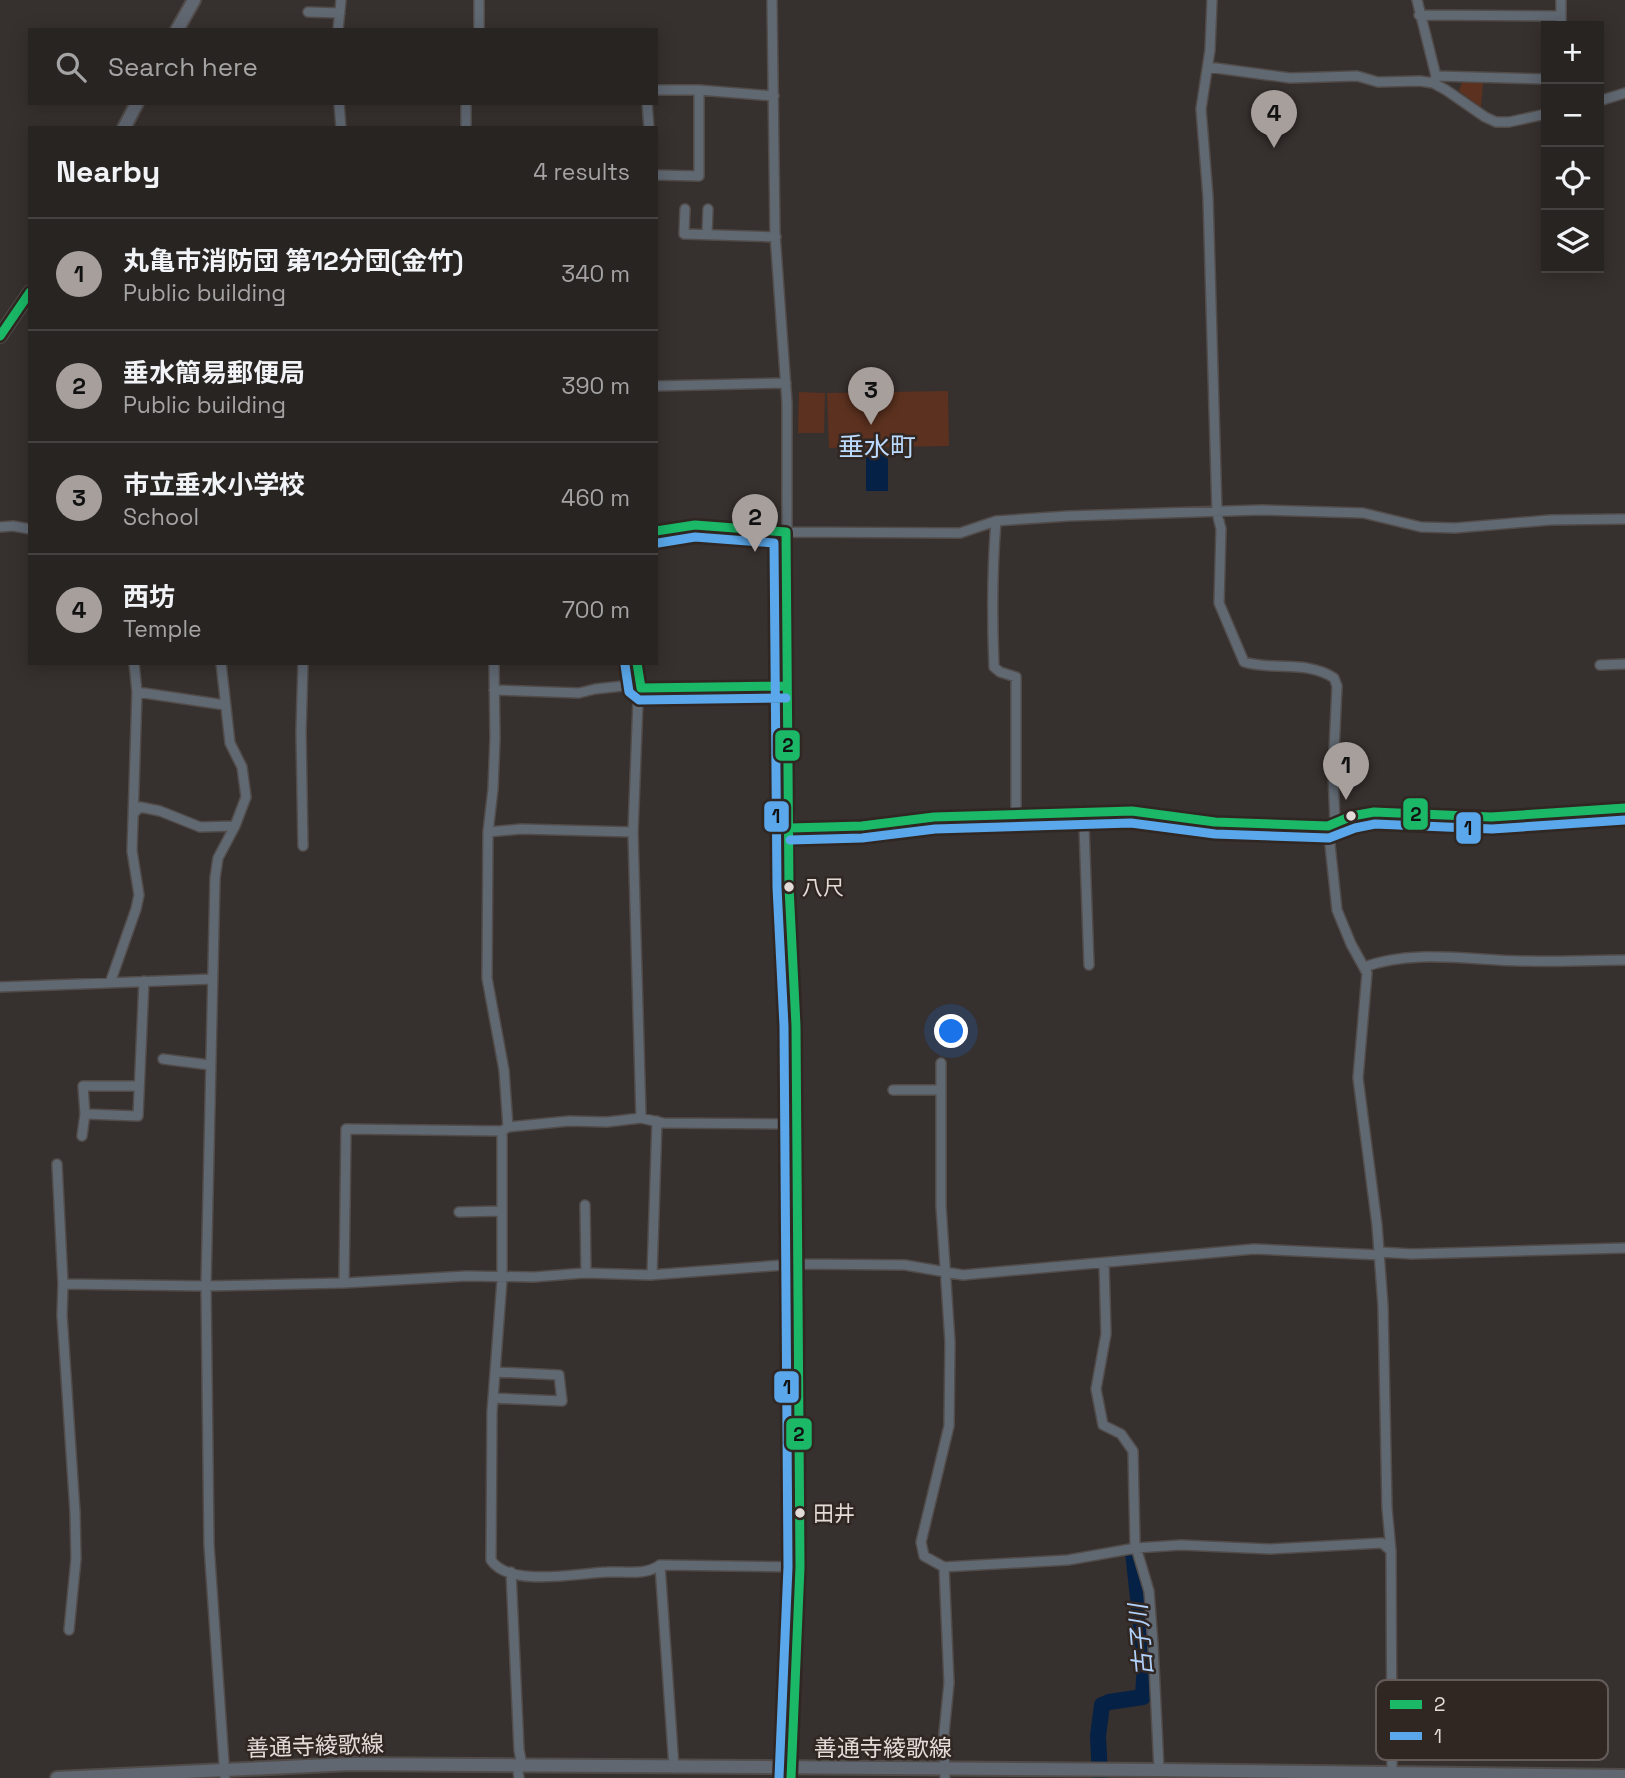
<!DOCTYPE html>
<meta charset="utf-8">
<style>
:root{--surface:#282422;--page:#34302f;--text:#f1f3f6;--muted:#a5a4a5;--line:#444140;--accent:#a69f9c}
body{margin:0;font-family:"Space Grotesk","Noto Sans JP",sans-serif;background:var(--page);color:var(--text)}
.controls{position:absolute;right:21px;top:21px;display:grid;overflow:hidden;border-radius:0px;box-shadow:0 4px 18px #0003}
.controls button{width:63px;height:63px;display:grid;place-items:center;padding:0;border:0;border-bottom:2px solid var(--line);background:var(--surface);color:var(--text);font:35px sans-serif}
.you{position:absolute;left:952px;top:1032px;width:24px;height:24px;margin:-18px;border:5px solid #fff;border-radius:50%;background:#1a73e8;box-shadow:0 0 0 10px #1a73e833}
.badge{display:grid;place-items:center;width:46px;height:46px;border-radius:50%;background:var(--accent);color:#111;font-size:23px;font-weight:700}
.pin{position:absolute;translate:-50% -58px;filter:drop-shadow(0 2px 4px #0008)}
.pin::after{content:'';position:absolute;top:37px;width:24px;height:21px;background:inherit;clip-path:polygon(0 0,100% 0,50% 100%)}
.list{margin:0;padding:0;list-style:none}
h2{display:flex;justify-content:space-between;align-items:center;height:91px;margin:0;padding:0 28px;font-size:30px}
h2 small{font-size:23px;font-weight:400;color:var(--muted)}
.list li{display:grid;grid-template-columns:46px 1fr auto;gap:21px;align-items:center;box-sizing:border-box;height:112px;padding:0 28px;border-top:2px solid var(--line)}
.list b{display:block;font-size:26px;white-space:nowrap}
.list p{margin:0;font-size:23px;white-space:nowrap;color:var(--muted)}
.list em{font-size:23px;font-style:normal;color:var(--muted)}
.icon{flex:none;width:38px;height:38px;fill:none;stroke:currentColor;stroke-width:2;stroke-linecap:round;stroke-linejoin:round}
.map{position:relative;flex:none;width:1625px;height:1778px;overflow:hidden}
.search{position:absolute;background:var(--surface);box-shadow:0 4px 18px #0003;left:28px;top:28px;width:630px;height:77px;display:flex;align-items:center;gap:18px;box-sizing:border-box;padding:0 24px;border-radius:0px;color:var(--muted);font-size:26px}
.panel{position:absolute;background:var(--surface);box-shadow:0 4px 18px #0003;left:28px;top:126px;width:630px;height:539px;border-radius:0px}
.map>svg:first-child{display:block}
.green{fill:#5c311f}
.water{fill:#052146}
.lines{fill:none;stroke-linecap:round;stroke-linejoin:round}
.river{stroke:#052146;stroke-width:16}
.minor-casing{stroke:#514c4a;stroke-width:12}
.major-casing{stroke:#514c4a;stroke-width:16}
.minor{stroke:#606872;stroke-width:9}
.major{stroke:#616771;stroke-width:12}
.bus-1-casing{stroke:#302622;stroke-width:14}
.bus-2-casing{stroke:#302622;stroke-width:14}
.bus-1{stroke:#1ab867;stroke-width:9}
.bus-2{stroke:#5aa8eb;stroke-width:9}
.bus-dot{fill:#e2dbd8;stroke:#302622;stroke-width:2.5}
.labels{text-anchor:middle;stroke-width:5;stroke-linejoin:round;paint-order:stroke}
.bus-label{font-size:21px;fill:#e2dbd8;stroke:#302622;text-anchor:start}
.street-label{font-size:23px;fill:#e2dbd8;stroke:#302622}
.water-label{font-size:24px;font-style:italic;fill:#b1d2fc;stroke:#302622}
.quarter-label{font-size:26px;fill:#bcdafe;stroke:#302622}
.key{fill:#302622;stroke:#655c59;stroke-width:2}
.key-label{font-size:19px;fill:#e2dbd8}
.line-badge{stroke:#302622;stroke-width:2.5}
.pale-badge-label{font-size:19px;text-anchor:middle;font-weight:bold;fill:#111}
</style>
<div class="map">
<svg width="1625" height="1778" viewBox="0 0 1625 1778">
<rect width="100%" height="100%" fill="#36302e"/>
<path class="green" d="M1462,82L1483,83L1481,107L1459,91Z
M948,391L949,446L829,448L827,393Z
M799,392L825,393L824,433H798Z"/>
<path class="water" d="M866,452H888V491H866Z"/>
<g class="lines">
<path class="river" d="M1100,1778L1098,1736L1102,1705L1109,1702L1143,1697L1145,1662L1133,1552"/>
<g class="minor-casing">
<path id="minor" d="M772,0L775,234L787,403V765L790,828L789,887L796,1026L800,1567L791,1778
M1212,0L1210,50L1201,109L1208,197L1217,513L1221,529L1219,603L1244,662C1274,671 1307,660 1334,678L1337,686L1333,773L1335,822
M1417,0L1436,76L1434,82
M1561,0V26
M308,12L340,13
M1419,15L1560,16
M338,30L341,0
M479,30V0
M1208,67L1290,78L1357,76L1378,82L1420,81L1433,83L1446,90L1485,117L1496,122H1509L1546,114
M1436,76L1546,79
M656,90H699L774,96
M1599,101L1625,93
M339,103L341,128
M647,103L649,128
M466,128V103
M656,175L699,176V90
M685,209L684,234L776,237
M707,234L708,209
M656,386L786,383
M996,521C992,570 992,618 994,667L1000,672L1016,677V809L1021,815
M0,527L13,526L30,529
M656,531L695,525L786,532L960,533L996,521L1068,516L1261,510L1363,513L1421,527L1455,528L1550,520L1625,519
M221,663L230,743L242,767L246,797L235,826L218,858L215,878L206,1286L209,1545L225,1778
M303,663L301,732L303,846
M494,663L495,738L493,789L488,832L487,978L504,1070L508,1127
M637,663L641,688L638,701L633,832L641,1118
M1600,665L1625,664
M641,688L786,686
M494,690L579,693L595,689L641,684
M137,692L225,705
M134,813L140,807L160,811L200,827L235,826
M1080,813L1084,826L1089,965
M1328,826L1337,910L1351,944L1367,973L1358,1078L1377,1225L1383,1306L1387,1508L1391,1551L1392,1772L1389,1776
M790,828L862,826L934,817L1132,811L1215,822L1328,826L1352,816L1374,812L1491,817L1625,808
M488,832L521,829L633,832
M1364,967C1413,949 1470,960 1521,961C1556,962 1591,960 1625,960
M110,983L136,909L139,895L132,851L137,692L134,663
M0,987L212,979
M163,1059L210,1065
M941,1063V1206L950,1342L949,1426L921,1542L924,1556L944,1567L1068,1560L1136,1548L1181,1545L1270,1549L1382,1543L1391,1551
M139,1086H83L85,1114L138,1116L144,981
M893,1090H941
M502,1131V1280L492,1412L491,1560C509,1588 579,1573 607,1572C624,1571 645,1576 660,1565L800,1567
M82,1136L85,1114
M57,1164L63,1284L62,1315L75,1512L76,1559L69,1630
M585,1205L586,1273
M459,1212L501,1211
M1379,1252L1412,1254L1625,1248
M1104,1263L1106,1334L1096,1389L1103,1425L1121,1434L1133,1451L1135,1544L1149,1591L1153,1644L1159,1770
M652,1275L657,1121
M344,1283L346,1129L502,1131L508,1127L569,1121L607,1122L641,1118L663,1123L796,1124
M63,1284L206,1286L344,1283L466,1276L534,1277L584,1273L650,1275L797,1264L905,1265L963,1275L1254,1249L1380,1255
M493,1398L562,1401L559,1375L495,1372
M660,1565L674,1768
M944,1567L949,1683L944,1733L945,1778
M511,1572L519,1750L522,1765L518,1771L519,1778"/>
</g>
<g class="major-casing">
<path id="major" d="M177,30L194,0
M124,128L137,103
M0,336L30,292
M57,1778L351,1764L1159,1770L1625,1776"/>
</g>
<use href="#minor" class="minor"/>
<use href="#major" class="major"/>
<g class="bus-1-casing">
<path id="bus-1" d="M0,336L30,292
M656,531L695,525L786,532L789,887L796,1026L800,1567L791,1778
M637,663L641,688L786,686
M790,828L862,826L934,817L1132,811L1215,822L1328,826L1352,816L1374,812L1491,817L1625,808"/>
</g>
<g class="bus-2-casing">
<path id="bus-2" d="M658,543L695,537L774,543L777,887L784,1026L788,1567L779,1777
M625,665L629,692L639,700L786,698
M790,840L862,838L935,829L1131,823L1215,834L1329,838L1355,828L1375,824L1492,829L1625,820"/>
</g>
<use href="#bus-1" class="bus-1"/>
<use href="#bus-2" class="bus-2"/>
</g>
<g class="bus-dot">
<circle cx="1351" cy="816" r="6"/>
<circle cx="789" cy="887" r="6"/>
<circle cx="800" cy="1513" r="6"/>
</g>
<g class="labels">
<g class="bus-label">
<text x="802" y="895">八尺</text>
<text x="813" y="1521">田井</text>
</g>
<g class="street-label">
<text transform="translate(315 1746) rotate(-2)" y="8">善通寺綾歌線</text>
<text x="883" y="1756">善通寺綾歌線</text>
</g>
<g class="water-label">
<text transform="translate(1141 1640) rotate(-95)" y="8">古子川</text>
</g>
<g class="quarter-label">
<text x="877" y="456">垂水町</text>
</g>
</g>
<rect x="1376" y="1680" width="232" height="80" rx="10" class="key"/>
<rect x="1390" y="1700" width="32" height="9" fill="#1ab867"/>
<rect x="1390" y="1732" width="32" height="8" fill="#5aa8eb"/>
<g class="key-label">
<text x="1434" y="1711">2</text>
<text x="1434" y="1743">1</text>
</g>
<g class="line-badge">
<rect x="774" y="729" width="27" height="33" rx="7" fill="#1ab867"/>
<rect x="1402" y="797" width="27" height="34" rx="7" fill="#1ab867"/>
<rect x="763" y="800" width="27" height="33" rx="7" fill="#5aa8eb"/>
<rect x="1455" y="811" width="27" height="34" rx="7" fill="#5aa8eb"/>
<rect x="773" y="1370" width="27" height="34" rx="7" fill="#5aa8eb"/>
<rect x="785" y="1417" width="28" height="34" rx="7" fill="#1ab867"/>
</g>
<g class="pale-badge-label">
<text x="788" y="752">2</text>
<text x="1416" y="821">2</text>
<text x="776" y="823">1</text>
<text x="1468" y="835">1</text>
<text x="787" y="1394">1</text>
<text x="799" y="1441">2</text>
</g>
</svg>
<div class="controls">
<button>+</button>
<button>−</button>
<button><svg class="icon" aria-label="locate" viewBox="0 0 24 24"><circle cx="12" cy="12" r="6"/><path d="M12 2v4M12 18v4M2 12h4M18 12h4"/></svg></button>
<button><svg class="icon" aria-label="layers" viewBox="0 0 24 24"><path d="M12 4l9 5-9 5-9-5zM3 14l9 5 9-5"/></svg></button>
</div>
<div class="you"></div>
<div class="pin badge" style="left:1346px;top:800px">1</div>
<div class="pin badge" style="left:755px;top:552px">2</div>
<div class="pin badge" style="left:871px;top:425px">3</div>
<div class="pin badge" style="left:1274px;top:148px">4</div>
<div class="search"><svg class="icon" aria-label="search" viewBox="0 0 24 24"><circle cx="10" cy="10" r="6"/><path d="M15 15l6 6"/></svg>Search here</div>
<section class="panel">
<h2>Nearby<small>4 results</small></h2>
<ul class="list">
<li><span class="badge">1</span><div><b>丸亀市消防団 第12分団(金竹)</b><p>Public building</p></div><em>340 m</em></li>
<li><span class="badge">2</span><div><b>垂水簡易郵便局</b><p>Public building</p></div><em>390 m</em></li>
<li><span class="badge">3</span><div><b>市立垂水小学校</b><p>School</p></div><em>460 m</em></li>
<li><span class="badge">4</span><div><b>西坊</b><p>Temple</p></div><em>700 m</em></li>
</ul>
</section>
</div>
